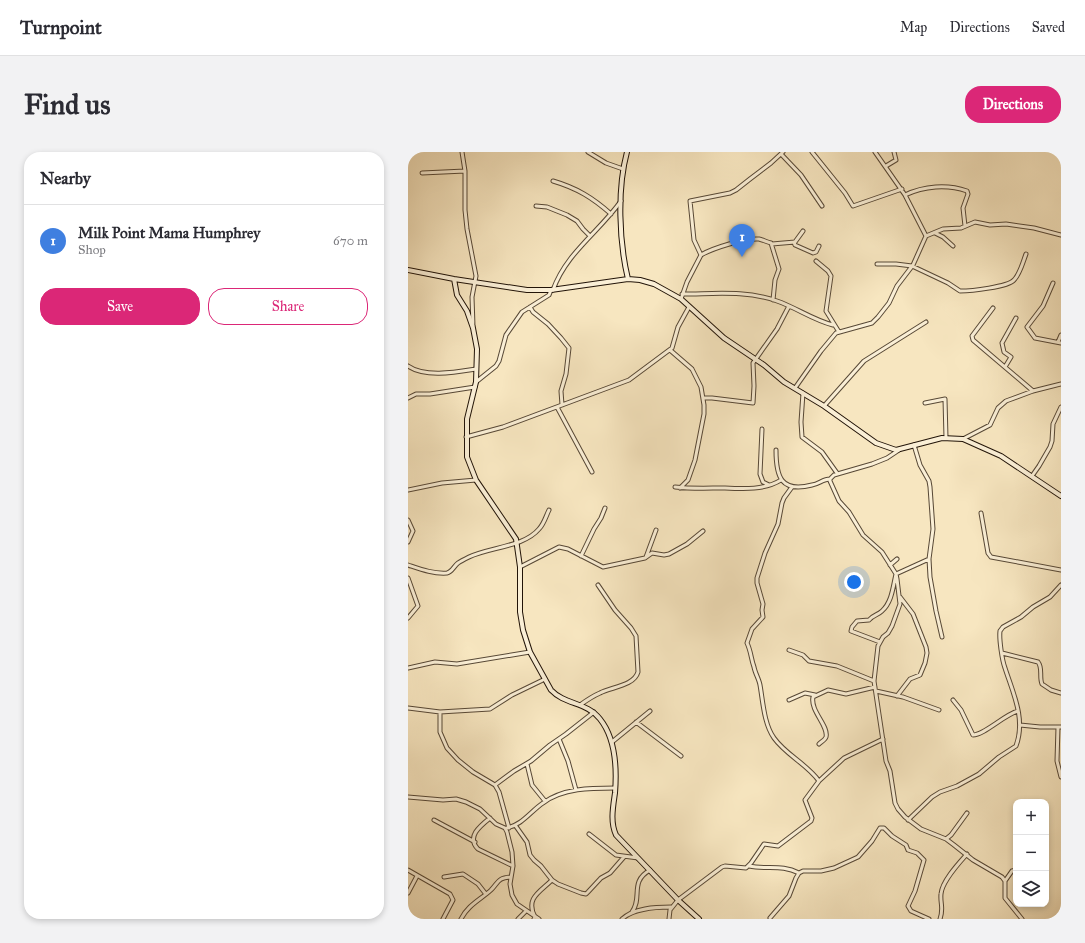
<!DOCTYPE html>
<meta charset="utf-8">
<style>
:root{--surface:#fff;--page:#f2f2f3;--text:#2b2b33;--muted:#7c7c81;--line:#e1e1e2;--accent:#db2777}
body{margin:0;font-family:"IM FELL Great Primer",serif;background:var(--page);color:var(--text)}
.controls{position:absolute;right:12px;bottom:12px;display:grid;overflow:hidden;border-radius:8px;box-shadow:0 2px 6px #0003}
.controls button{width:36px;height:36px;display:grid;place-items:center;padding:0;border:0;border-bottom:1px solid var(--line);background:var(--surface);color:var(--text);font:20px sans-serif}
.you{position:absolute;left:446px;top:430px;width:14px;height:14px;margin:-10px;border:3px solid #fff;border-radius:50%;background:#1a73e8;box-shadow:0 0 0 6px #1a73e833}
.badge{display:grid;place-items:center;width:26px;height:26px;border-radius:50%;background:var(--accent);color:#fff;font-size:13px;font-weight:700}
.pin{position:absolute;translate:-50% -33px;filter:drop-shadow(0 1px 2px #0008)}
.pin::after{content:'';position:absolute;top:21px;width:14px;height:12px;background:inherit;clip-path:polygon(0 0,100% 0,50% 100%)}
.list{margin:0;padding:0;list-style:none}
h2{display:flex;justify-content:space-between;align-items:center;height:52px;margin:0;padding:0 16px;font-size:17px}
h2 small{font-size:13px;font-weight:400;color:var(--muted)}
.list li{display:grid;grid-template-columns:26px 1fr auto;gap:12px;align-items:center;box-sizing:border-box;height:72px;padding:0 16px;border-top:1px solid var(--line)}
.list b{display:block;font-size:15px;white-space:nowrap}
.list p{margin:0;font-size:13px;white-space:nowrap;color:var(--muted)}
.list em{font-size:13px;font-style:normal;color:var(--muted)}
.actions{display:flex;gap:8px;padding:12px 16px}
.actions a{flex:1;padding:9px 0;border:1px solid var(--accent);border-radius:16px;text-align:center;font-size:14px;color:var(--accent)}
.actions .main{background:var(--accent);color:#fff}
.icon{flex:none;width:22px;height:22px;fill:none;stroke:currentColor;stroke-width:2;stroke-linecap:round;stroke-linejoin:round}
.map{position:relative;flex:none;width:653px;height:767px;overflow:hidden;border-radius:16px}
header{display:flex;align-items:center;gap:24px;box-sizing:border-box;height:56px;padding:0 20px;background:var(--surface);border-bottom:1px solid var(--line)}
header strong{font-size:19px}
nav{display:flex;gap:22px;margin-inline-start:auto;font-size:14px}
.intro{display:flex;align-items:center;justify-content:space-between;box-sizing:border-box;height:96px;padding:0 24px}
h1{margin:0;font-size:28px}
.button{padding:10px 18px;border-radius:16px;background:var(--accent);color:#fff;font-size:14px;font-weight:700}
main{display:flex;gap:24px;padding:0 24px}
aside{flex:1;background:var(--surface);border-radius:16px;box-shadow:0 2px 6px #0003}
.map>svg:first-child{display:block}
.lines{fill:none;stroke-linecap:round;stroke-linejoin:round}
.street-casing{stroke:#574836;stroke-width:5}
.secondary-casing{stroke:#221408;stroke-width:6}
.street{stroke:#faefd6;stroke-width:3}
.secondary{stroke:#faefd6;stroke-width:4}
</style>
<header>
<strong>Turnpoint</strong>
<nav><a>Map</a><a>Directions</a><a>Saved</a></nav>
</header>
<div class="intro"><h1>Find us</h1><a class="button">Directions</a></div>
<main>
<aside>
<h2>Nearby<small></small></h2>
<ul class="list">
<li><span class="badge" style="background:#3f7fe0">1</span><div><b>Milk Point Mama Humphrey</b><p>Shop</p></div><em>670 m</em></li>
</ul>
<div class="actions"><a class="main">Save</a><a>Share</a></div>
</aside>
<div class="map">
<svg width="653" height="767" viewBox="0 0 653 767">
<rect width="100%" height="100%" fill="#f7e6c0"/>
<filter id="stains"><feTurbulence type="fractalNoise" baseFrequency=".005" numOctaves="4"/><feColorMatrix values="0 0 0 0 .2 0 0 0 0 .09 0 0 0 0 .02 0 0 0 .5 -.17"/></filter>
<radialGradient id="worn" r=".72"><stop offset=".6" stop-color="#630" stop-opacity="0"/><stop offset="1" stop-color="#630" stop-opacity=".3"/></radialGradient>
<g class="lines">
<g class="street-casing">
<path id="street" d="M54,0L57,19V58L59,77L68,124L64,145L65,174
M180,0L198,11L215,17
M404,0L437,41L445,54L494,37
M467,0L497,43C516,34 539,32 559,39L560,42L555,56L557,74
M373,2L393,23L414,54
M478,14L488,8L486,0
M14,21L57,19
M145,29C169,36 185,46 203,62
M497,43L518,84
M128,54L139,55L159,63L169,69L175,77L182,84
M527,81L535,85L545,94
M386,90L387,93L405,101L408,100L411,94
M364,92L387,90L395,79
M293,103C305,96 337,86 351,87C355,88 359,90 363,91L371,117L367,128L365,148
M408,109L420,119L423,124L418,159L431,180
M469,112H488L504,114L540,131L552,139C563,139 600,135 606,128C612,122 615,110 618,102
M645,131L635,154L619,175L627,186L653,191
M145,138C158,101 191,80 213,49
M274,142C306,142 338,138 369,149C389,156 405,168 425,173
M273,147L279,130L293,103L286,88L282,49L322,41L328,38L342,27L363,11L375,0
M122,155L125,160L140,172L153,186L161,196L158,222L153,239L154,253
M585,156L564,184L565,188L625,239
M650,190L653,183
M262,198L284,217L293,235L296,253V262L287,308L280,328L272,336
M0,214C17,226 49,220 68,217
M597,215L603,205L596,200L594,191L608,166
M68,230L88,214L91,209L98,183L114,160L141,143L143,138
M387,236L413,199L428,181L464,171L470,165L481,151L489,134L505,113L518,84L535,77L553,76L567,70L582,73L598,72L626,76L653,83
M395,241L393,270L394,285L414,300L429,321
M0,246L8,242H22L67,235
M295,246H304L345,251L346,234L345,211L369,177L381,154
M517,251L537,247L538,286
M416,254L456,209L518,170
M149,255L184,320
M354,277L352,322L355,330L361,333
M58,285L95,275L221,228L264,196L270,175L281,155
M555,287L582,273L590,256L598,249L625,239L653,232
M506,293L512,313L521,329L522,335L525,377L521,407L522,425L528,459L534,485
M368,298C368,325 373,341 404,333C411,332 415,327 422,327
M491,298L479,306L464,312L426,323L422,327V329L431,349L441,360L455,383L474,400L488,422L489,427L492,452L484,474L480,481L475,485L470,494L466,529L478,609L482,619L487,651L490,657L497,665L513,677L538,687L546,693L565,708L594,725L597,729V746L614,767
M624,324L631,314L642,295L644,289L645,272L653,255
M267,335C284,337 301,336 317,336C336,337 357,338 373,328
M384,335L376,346L374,351L370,372L357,401L349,426V431L355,452L354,458L355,465L344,477L339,491C343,499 343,507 346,515C347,521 351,527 352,533C355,550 356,572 366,586C378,603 399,612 411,629
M0,338L34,331L68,328
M573,361L580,401L583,405L653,418
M0,368L5,379L0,390
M173,404L186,377L193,366L197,356
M238,405L248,378
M0,413C12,417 25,422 39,421C44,420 46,414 50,411C53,409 57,407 61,405C82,395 116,395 131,377C136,372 138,364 141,358
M482,413L489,407
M112,415L151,395L160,397L195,415L237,406L244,401L256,403L261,402L279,392L295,379
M0,426L10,454L0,466
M472,490L443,479L444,475L449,469L461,468C465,463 470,463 474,459C484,450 485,435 488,422L521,407
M381,498L395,503L401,509L429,514L466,529
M594,501L630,510C635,516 631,525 634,532L643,538L653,541
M0,516L27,510L49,512L122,500
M468,539L495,545L531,558
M489,544L502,527L512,523L517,511L519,501L518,495L505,462L492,445
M381,548L397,541L407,543
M545,548L553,558L565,583C576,583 596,563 610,559
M172,553C179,548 185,544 192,541C203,535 226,534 230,520L228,484L223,476L207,458L190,433
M0,556L32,560L82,557L104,543L137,527
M32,560V580L39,596L50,608L65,620L87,633L91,640L101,676
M228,570L273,604
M612,573L632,575H653
M650,575L649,609L653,625
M151,587L160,609L168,638
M204,590L242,559
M411,592C413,590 417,588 418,585C421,574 402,559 405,545L420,538L438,542L467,535
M119,612L124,633L137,649
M87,633L106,619L123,609L142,593L158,582L186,560
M0,645L35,648L48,647L58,650L72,657L88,672L97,676L99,680L104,700L105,714L102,732L104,743L109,752L131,767
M82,666C72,674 58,685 70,697L105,714
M26,668L67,690
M500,668L524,645L532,640L549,634L571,622L591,605L608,594C618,567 605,541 597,516C594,508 591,487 592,479L595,475L613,465L625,455L642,445L653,433
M107,673L119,690L122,703L126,708L133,714L144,728L150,732L173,741L178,742L180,740L193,726L202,721L216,705
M99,676C114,673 123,659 135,651C155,636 183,636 207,636
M181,682L208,703L230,706
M538,687L543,683L559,661
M341,714C360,718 373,712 391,721L395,719H413L426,716L450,705L464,689L472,676H476L484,684L498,693L500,698L509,701L516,708L507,739L500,754L503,759L521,767
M0,718L42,742L45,748L35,767
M36,725L55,722L70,732L77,741
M597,729L604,719L608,718
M0,741L9,724
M224,760C235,745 221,730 242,718
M362,766L381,744L388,726L391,721
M53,767C60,753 72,748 83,738C91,730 89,726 103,725
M110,767L118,759
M126,767L127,765C117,746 132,740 144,728
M214,767C226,756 247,755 263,755
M261,767L262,758L270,748L314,715L317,714L338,716L343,711L356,692L370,694L403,669L404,666L397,648L411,629L436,606L475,587
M532,767C536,756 532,752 533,742C534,729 551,711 559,702"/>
</g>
<g class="secondary-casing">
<path id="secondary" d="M219,0C209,37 211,90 220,127
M0,118L46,127L119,138H143L220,127L232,128L246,132L273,147L316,186L356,213L376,230L416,254L468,291L488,298L534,286L555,287L593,304L653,344
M46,127L49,143L59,159L65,176L69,197L68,230L59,267V305L68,328L108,387L112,415V460L115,478L122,500L143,538C157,553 179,550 192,567C208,587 209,616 207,641C205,655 202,670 208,683L270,748L291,767"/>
</g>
<use href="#street" class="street"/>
<use href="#secondary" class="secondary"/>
</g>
<rect width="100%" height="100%" filter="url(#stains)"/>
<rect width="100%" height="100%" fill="url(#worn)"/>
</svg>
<div class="controls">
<button>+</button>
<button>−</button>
<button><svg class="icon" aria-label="layers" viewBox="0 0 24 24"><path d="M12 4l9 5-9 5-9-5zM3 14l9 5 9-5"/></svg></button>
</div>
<div class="you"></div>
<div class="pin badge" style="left:334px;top:105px;background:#3f7fe0">1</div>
</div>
</main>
